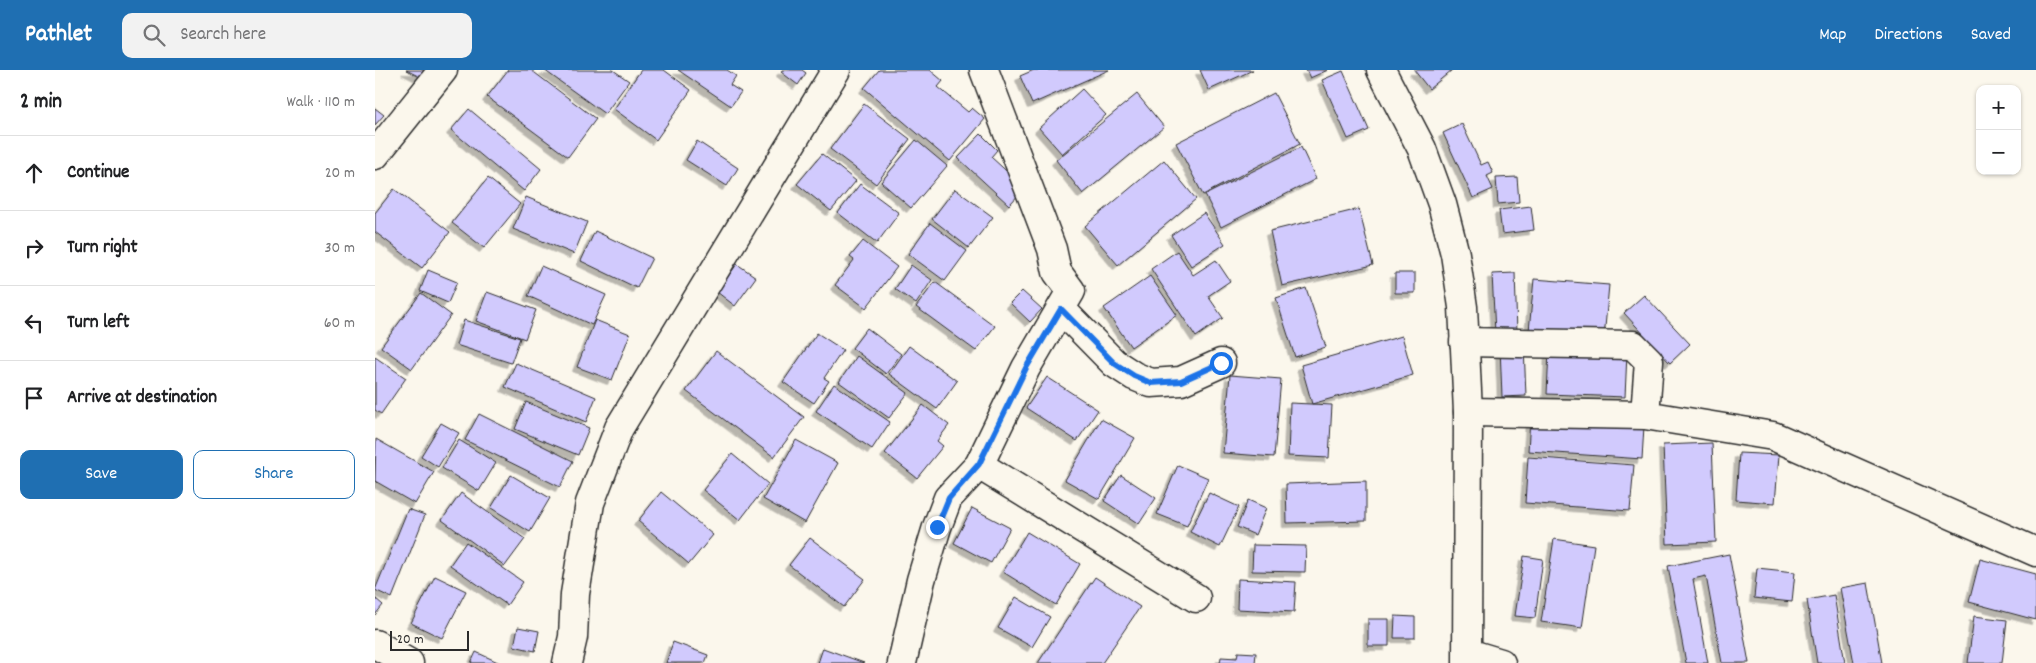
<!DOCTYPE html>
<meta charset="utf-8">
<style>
:root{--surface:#fff;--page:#f2f2f2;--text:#202124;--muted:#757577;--line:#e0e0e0;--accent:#1f6fb2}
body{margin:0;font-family:Dekko,sans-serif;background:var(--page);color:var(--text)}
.controls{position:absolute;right:15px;top:15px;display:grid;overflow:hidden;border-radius:10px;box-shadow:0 1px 4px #0004}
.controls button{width:45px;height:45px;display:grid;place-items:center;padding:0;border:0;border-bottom:1px solid var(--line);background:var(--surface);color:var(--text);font:25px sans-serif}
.scale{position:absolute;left:15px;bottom:12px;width:79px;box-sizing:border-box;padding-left:5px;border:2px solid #2b2b2b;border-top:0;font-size:14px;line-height:18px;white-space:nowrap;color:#2b2b2b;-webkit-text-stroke:4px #fbf7ec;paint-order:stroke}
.stop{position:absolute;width:15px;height:15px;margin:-11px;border:4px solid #1a73e8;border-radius:50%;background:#fff}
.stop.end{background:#1a73e8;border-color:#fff;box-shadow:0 1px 5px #0008}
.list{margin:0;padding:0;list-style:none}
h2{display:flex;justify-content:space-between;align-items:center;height:65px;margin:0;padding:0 20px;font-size:21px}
h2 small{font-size:16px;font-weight:400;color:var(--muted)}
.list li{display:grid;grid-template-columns:32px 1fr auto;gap:15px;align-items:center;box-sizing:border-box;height:75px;padding:0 20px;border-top:1px solid var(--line)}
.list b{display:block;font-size:19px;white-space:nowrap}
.list em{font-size:16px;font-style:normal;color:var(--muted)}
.actions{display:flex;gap:10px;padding:15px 20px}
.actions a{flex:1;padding:11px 0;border:1px solid var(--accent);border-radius:10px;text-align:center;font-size:18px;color:var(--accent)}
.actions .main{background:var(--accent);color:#fff}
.icon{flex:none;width:28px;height:28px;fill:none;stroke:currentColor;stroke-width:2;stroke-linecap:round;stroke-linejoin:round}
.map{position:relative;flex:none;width:1661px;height:593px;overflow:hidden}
header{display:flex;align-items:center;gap:30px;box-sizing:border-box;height:70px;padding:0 25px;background:var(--accent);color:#fff}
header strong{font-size:24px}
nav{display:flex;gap:28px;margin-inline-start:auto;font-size:18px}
.search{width:350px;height:45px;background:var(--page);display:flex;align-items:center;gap:12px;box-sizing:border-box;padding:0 18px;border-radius:10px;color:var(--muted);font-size:19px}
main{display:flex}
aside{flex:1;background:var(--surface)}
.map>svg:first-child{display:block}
.building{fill:#d1cafd;stroke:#2b2b2b;filter:url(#shadow)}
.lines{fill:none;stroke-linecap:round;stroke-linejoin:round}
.street-casing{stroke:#2b2b2b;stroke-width:31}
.secondary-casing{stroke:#2b2b2b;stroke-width:31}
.street{stroke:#fbf7ec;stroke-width:28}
.secondary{stroke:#fbf7ec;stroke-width:28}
.route{stroke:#1a73e8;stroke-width:6}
</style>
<header>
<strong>Pathlet</strong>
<div class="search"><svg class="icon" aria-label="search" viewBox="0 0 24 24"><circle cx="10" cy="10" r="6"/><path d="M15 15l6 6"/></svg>Search here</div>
<nav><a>Map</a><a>Directions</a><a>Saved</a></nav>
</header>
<main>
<aside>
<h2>2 min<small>Walk · 110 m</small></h2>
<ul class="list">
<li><svg class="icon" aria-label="ahead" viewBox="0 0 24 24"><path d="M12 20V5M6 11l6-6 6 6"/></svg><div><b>Continue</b></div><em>20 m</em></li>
<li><svg class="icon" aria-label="right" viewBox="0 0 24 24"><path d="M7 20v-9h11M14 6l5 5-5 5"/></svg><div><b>Turn right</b></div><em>30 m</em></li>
<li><svg class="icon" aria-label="left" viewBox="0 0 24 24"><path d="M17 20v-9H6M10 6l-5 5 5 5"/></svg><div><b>Turn left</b></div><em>60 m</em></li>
<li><svg class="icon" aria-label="arrive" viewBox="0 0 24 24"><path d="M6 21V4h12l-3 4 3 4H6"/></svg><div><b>Arrive at destination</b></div></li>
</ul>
<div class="actions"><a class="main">Save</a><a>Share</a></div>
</aside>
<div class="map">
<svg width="1661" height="593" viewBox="0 0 1661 593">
<defs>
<filter id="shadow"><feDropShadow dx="-4.5" dy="4.5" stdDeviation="0" flood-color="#0004"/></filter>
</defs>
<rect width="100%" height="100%" fill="#fbf7ec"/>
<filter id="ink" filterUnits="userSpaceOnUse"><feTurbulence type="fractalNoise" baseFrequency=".02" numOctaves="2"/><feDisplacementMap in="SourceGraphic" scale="10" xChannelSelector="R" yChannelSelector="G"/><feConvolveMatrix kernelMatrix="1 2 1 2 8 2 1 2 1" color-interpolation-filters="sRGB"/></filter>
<g filter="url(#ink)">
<path class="building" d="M31,0H58L53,11Z
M133,0H156L221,49L193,87L112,27Z
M169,0H238L254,11L230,44Z
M266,0H289L316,20L281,70L239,39Z
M303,0H352L361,6L355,15L366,22L356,36Z
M407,0H427L431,3L423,15L406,2Z
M504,0H555L568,11L563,17L593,42L597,38L610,49L575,91L489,18Z
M659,0H734L657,34L645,6Z
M825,0H878L834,20Z
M931,0H953L935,8Z
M1039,0H1077L1054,19Z
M968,1L994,60L973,69L947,10Z
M707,19L731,45L687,84L664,58Z
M899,23L925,74L828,125L801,73Z
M762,24L789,57L708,124L681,90Z
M489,34L535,69L501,114L455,79Z
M0,38L9,45L0,55Z
M94,39L166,99L149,121L76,60Z
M1087,54L1106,95L1113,92L1118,103L1112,106L1118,119L1098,128L1068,63Z
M606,64L622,80L616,87L650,118L634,135L583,88Z
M541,70L572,96L536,138L506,112Z
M322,71L363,98L352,116L311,90Z
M926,77L941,109L846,157L830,125Z
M447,84L481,111L456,141L422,114Z
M789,90L821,129L743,195L710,156Z
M1142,107L1144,132L1123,134L1121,108Z
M113,108L145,134L109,178L77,153Z
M485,114L524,143L502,173L463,143Z
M19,119L75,162L47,198L0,162V143Z
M580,119L618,147L594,178L557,149Z
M151,127L212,152L199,184L138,159Z
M1156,136L1159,160L1127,164L1124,140Z
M984,139L998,195L907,216L895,161Z
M829,143L850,174L816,196L796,165Z
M555,153L592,181L570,211L533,184Z
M220,161L277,188L262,218L206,191Z
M488,171L522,197L491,238L460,215L479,190L475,187Z
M802,181L818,205L841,190L855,211L833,226L848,248L821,267L776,199Z
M362,194L381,207L360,236L342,222Z
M536,195L557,210L541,234L520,219Z
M166,196L231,225L217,255L153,226Z
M53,200L82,212L73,233L45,221Z
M1020,203H1040V223H1020Z
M1140,203L1142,262L1120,263L1117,204Z
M775,206L802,245L756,277L729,238Z
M1159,209L1234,215L1229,268L1154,261Z
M560,212L620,256L601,281L541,237Z
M931,218L951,277L920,287L901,228Z
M647,221L667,239L655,252L635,233Z
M112,222L161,240L150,269L101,251Z
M46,223L76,245L37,299L6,277Z
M1269,225L1315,274L1295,293L1249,243Z
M89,250L145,268L136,293L81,275Z
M220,250L255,264L237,310L202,297Z
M492,258L526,284L511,304L477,278Z
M442,263L468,280L449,308L454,311L439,333L408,312Z
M1027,266L1038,305L937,334L926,295Z
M534,276L582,311L562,339L514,304Z
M1149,276L1151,326L1127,327L1125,277Z
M1174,280L1252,283L1250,327L1172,324Z
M341,281L429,347L399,387L311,321Z
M482,286L533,323L514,348L464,312Z
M0,287L31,308L6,344L0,340Z
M141,293L221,327L211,352L130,317Z
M855,305L906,309L899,387L848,383Z
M672,307L723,340L702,371L651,338Z
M459,314L515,352L497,379L441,341Z
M151,332L214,358L203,385L140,359Z
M915,333L957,335L954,388L913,386Z
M548,335L574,355L562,371L568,376L542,408L510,383Z
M104,344L198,391L185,417L90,370Z
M1155,348L1269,356L1267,389L1153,381Z
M726,349L760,368L724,429L690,410Z
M66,353L84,363L63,397L46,386Z
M1,369L59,402L40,434L0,411Z
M84,370L121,393L104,421L67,398Z
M421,370L463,393L430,453L388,429Z
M1337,373L1341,472L1292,474L1288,375Z
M1364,383L1404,385L1400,433L1361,430Z
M357,384L393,414L365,450L328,420Z
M1153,387L1259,395L1255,441L1150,433Z
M803,395L833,408L812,456L782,444Z
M136,405L175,428L155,462L116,438Z
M746,405L781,428L764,454L729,431Z
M991,411V451L912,453L911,414Z
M286,422L338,465L314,494L263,451Z
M86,423L150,469L130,496L67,450Z
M834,423L864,437L845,477L815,462Z
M873,430L891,438L880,465L862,457Z
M597,438L635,458L616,493L579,473Z
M33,439L50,445L17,528L0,520Z
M652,462L705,494L681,535L628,502Z
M435,468L490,509L469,537L414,495Z
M1179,469L1219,475L1207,558L1166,552Z
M91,472L148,512L132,535L75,495Z
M878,475L931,476L930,502L877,501Z
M1354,484L1374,593H1347L1331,506L1318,509L1333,593H1311L1293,496Z
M1149,486L1168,489L1160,548L1140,546Z
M1605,489L1661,504V550L1594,532Z
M1382,498L1420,502L1417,532L1379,528Z
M60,506L91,521L67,568L36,553Z
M720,507L765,537L727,593H663Z
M863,509L921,512L919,542L862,539Z
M1493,513L1507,593H1479L1465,518Z
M1459,525L1470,593H1442L1432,530Z
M641,527L675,547L657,577L623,558Z
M0,528L8,535L0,545Z
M1020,546L1040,547V568H1019Z
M1599,546L1632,550L1627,593H1593Z
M993,549H1014V576H993Z
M143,557L164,561L160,581L139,576Z
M298,572L333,585L330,593H291Z
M448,578L489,593H443Z
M101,582L125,593H96Z
M863,582L881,583L880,593H845L846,587L862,588Z"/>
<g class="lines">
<g class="street-casing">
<path id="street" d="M0,85L68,0
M686,239L739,293L759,306L776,313L806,311L846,293
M1089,272L1258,275L1274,291L1270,345
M1093,342L1270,345L1398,366L1661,482
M604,395L821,528
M0,574L34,593
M1093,583L1126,593
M192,593L198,567L200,524L215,433L244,358L461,0
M527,593L546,510L562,457L573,428L604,395L651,298L696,221L682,202L677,179L609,0"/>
</g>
<g class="secondary-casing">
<path id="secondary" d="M1006,0L1047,79L1067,134L1080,184L1088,237L1093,342L1092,593"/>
</g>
<use href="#street" class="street"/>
<use href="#secondary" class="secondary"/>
</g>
</g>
<g class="lines" filter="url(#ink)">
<path class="route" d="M562,457L574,428L604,394L651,298L686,239L739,293L759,306L776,313L806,311L846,293"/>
</g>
</svg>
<div class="controls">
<button>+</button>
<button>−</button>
</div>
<div class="scale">20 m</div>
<div class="stop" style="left:846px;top:293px"></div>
<div class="stop end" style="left:562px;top:457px"></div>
</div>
</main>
